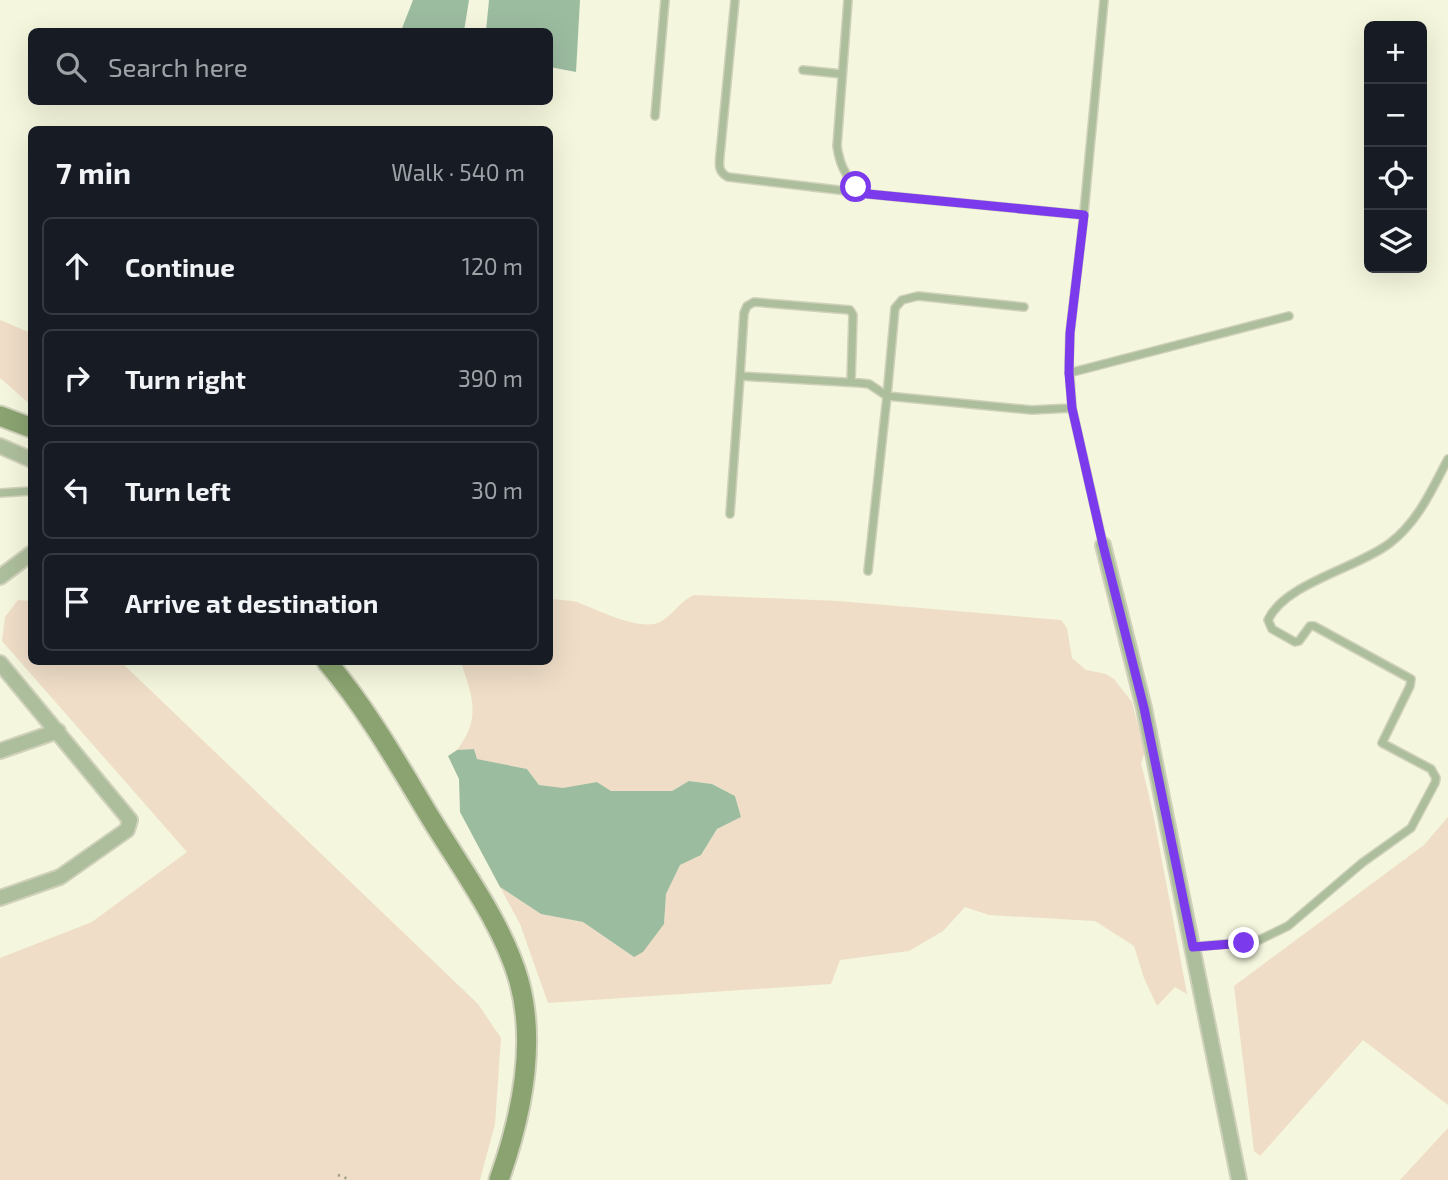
<!DOCTYPE html>
<meta charset="utf-8">
<style>
:root{--surface:#171b24;--page:#242831;--text:#f1f3f6;--muted:#9ea1a6;--line:#363941}
body{margin:0;font-family:"Exo 2",sans-serif;background:var(--page);color:var(--text)}
.controls{position:absolute;right:21px;top:21px;display:grid;overflow:hidden;border-radius:10px;box-shadow:0 7px 28px #0002}
.controls button{width:63px;height:63px;display:grid;place-items:center;padding:0;border:0;border-bottom:2px solid var(--line);background:var(--surface);color:var(--text);font:35px sans-serif}
.stop{position:absolute;width:21px;height:21px;margin:-16px;border:5px solid #7c3aed;border-radius:50%;background:#fff}
.stop.end{background:#7c3aed;border-color:#fff;box-shadow:0 2px 7px #0008}
.list{margin:0;padding:0;list-style:none}
h2{display:flex;justify-content:space-between;align-items:center;height:91px;margin:0;padding:0 28px;font-size:30px}
h2 small{font-size:23px;font-weight:400;color:var(--muted)}
.list li{display:grid;grid-template-columns:46px 1fr auto;gap:21px;align-items:center;box-sizing:border-box;height:98px;margin:0 14px 14px;padding:0 14px;border:2px solid var(--line);border-radius:10px}
.list b{display:block;font-size:26px;white-space:nowrap}
.list em{font-size:23px;font-style:normal;color:var(--muted)}
.icon{flex:none;width:38px;height:38px;fill:none;stroke:currentColor;stroke-width:2;stroke-linecap:round;stroke-linejoin:round}
.map{position:relative;flex:none;width:1448px;height:1180px;overflow:hidden}
.search{position:absolute;background:var(--surface);box-shadow:0 7px 28px #0002;left:28px;top:28px;width:525px;height:77px;display:flex;align-items:center;gap:18px;box-sizing:border-box;padding:0 24px;border-radius:10px;color:var(--muted);font-size:26px}
.panel{position:absolute;background:var(--surface);box-shadow:0 7px 28px #0002;left:28px;top:126px;width:525px;height:539px;border-radius:10px}
.map>svg:first-child{display:block}
.green{fill:#efddc7}
.water{fill:#9cbca0}
.lines{fill:none;stroke-linecap:round;stroke-linejoin:round}
.lane-casing{stroke:#cfd1bb;stroke-width:10}
.street-casing{stroke:#cfd1bb;stroke-width:18}
.secondary-casing{stroke:#cfd1bb;stroke-width:23}
.path{stroke:#999a88;stroke-width:2.5;stroke-dasharray:2 5;stroke-linecap:butt}
.lane{stroke:#adbe9c;stroke-width:7}
.street{stroke:#adbe9c;stroke-width:14}
.secondary{stroke:#8aa370;stroke-width:19}
.route{stroke:#7c3aed;stroke-width:9}
</style>
<div class="map">
<svg width="1448" height="1180" viewBox="0 0 1448 1180">
<rect width="100%" height="100%" fill="#f4f6dd"/>
<path class="green" d="M0,320L31,333V405L0,378Z
M694,595L838,601L1061,620L1067,628L1072,658L1086,670L1106,674L1114,679L1132,702L1145,752L1141,763L1153,813L1187,994L1175,987L1157,1006L1144,978L1134,946L1095,921L989,915L965,907L943,931L909,951L840,960L831,984L548,1003L520,924L500,887L541,914L583,922L634,957L664,924L666,894L680,865L701,855L717,829L741,817L735,796L712,784L690,781L672,791H611L597,782L563,789L539,785L527,769L476,759L474,749L457,750C482,717 472,697 461,662H550V599C558,600 568,600 577,602C596,609 640,632 660,622C673,615 680,601 694,595Z
M18,600L31,601L32,662H121L478,1004L501,1038L495,1124L480,1180H0V958L92,922L187,852L2,641L5,617Z
M1448,817V1105L1363,1040L1260,1156L1254,1151L1234,986L1424,845Z
M1448,1128V1180H1400Z"/>
<path class="water" d="M413,0H469L464,31H401Z
M489,0H580L576,72L550,67V32L486,31Z
M474,749L477,759L527,769L539,785L563,788L597,782L611,791H672L689,781L712,784L735,796L741,817L717,829L701,855L680,865L666,894L664,924L643,952L634,957L583,922L541,914L500,887L460,812L459,779L448,756L457,750Z"/>
<g class="lines">
<g class="lane-casing">
<path id="lane" d="M735,0L720,155C719,165 718,172 728,177L864,193
M848,0L837,146C840,168 848,182 868,194L1084,215
M803,70L842,74
M655,116L665,0
M1069,373L1289,316
M740,376L744,313L747,306L754,302L850,310L853,315L851,382
M887,396L895,308L902,300L918,296L1024,307
M0,493L32,491
M730,514L740,376L860,383L869,384L887,396
M1103,544L1072,408L1069,362L1070,333L1083,223L1104,0
M868,571L887,396L1032,410L1072,408
M1193,947L1257,941L1288,926L1362,863L1411,828L1435,783L1436,778L1431,769L1382,743L1410,686L1411,679L1314,626H1310L1299,641L1295,642L1272,629L1268,620C1285,583 1358,568 1390,543C1418,522 1432,489 1448,459"/>
</g>
<g class="street-casing">
<path id="street" d="M0,446L32,460
M1103,545L1144,708L1239,1180
M0,577L32,553
M0,663L130,820L127,830L60,877L0,898
M0,751L58,731"/>
</g>
<g class="secondary-casing">
<path id="secondary" d="M0,416L32,428
M327,662C367,709 398,764 430,817C461,868 503,924 519,981C537,1046 521,1118 499,1180"/>
</g>
<path class="path" d="M338,1175L351,1180"/>
<use href="#lane" class="lane"/>
<use href="#street" class="street"/>
<use href="#secondary" class="secondary"/>
</g>
<g class="lines">
<path class="route" d="M856,187L868,194L1084,215L1070,333L1069,373L1072,408L1103,545L1144,708L1193,947L1244,943"/>
</g>
</svg>
<div class="controls">
<button>+</button>
<button>−</button>
<button><svg class="icon" aria-label="locate" viewBox="0 0 24 24"><circle cx="12" cy="12" r="6"/><path d="M12 2v4M12 18v4M2 12h4M18 12h4"/></svg></button>
<button><svg class="icon" aria-label="layers" viewBox="0 0 24 24"><path d="M12 4l9 5-9 5-9-5zM3 14l9 5 9-5"/></svg></button>
</div>
<div class="stop" style="left:856px;top:187px"></div>
<div class="stop end" style="left:1244px;top:943px"></div>
<div class="search"><svg class="icon" aria-label="search" viewBox="0 0 24 24"><circle cx="10" cy="10" r="6"/><path d="M15 15l6 6"/></svg>Search here</div>
<section class="panel">
<h2>7 min<small>Walk · 540 m</small></h2>
<ul class="list">
<li><svg class="icon" aria-label="ahead" viewBox="0 0 24 24"><path d="M12 20V5M6 11l6-6 6 6"/></svg><div><b>Continue</b></div><em>120 m</em></li>
<li><svg class="icon" aria-label="right" viewBox="0 0 24 24"><path d="M7 20v-9h11M14 6l5 5-5 5"/></svg><div><b>Turn right</b></div><em>390 m</em></li>
<li><svg class="icon" aria-label="left" viewBox="0 0 24 24"><path d="M17 20v-9H6M10 6l-5 5 5 5"/></svg><div><b>Turn left</b></div><em>30 m</em></li>
<li><svg class="icon" aria-label="arrive" viewBox="0 0 24 24"><path d="M6 21V4h12l-3 4 3 4H6"/></svg><div><b>Arrive at destination</b></div></li>
</ul>
</section>
</div>
